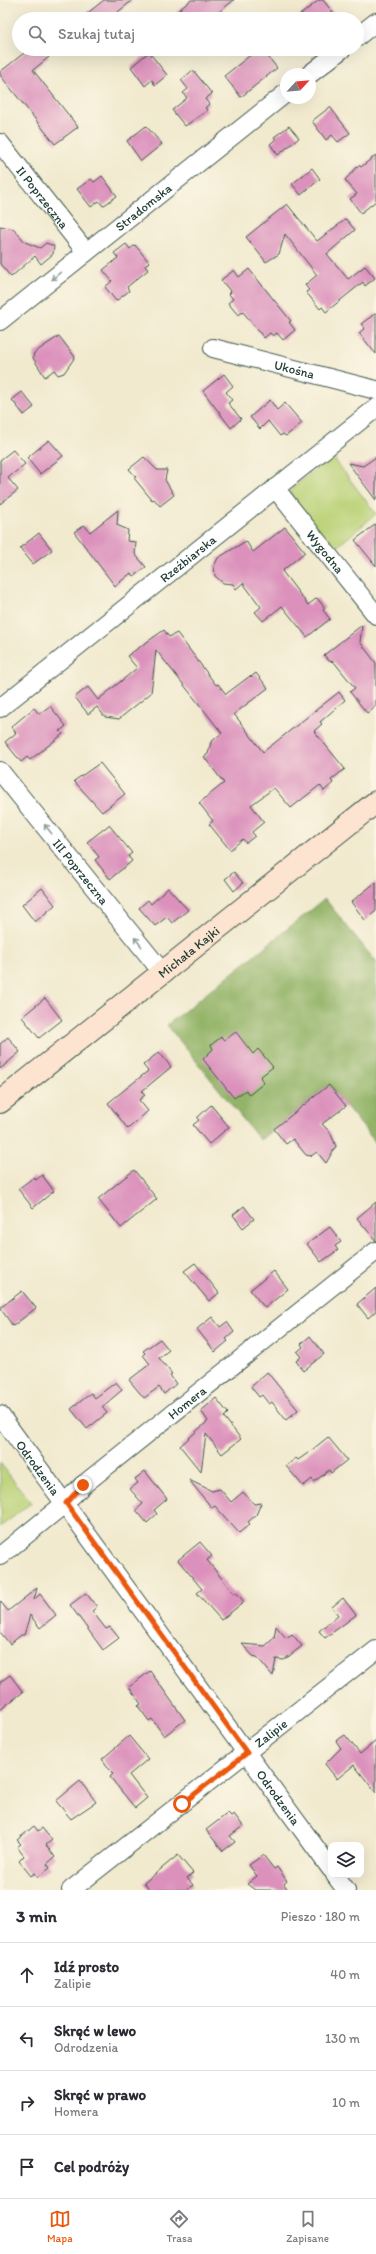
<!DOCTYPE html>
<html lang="pl">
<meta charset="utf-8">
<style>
:root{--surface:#fff;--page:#f7f7f7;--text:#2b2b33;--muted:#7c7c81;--line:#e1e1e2;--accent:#ea580c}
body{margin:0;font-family:Itim,sans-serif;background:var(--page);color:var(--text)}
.controls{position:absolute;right:12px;bottom:12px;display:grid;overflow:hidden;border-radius:8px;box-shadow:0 4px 16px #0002}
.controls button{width:36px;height:36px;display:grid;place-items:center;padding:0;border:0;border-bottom:1px solid var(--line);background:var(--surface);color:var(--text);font:20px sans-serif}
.compass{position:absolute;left:280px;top:68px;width:36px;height:36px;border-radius:50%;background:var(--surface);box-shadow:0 4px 16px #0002;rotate:64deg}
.stop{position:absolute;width:12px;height:12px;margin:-9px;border:3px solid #ea580c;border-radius:50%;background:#fff}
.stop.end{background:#ea580c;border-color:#fff;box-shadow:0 1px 4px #0008}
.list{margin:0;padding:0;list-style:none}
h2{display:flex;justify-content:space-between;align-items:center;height:52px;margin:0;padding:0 16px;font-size:17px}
h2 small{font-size:13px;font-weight:400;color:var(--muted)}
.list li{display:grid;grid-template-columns:26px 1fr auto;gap:12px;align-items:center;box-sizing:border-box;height:64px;padding:0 16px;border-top:1px solid var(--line)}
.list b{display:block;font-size:15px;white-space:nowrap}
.list p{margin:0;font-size:13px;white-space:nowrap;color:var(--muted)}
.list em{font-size:13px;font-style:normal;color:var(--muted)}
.icon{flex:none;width:22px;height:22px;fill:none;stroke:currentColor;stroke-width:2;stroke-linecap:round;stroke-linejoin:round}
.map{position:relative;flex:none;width:376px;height:1890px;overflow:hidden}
.search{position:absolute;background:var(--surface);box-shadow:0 4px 16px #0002;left:12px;right:12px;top:12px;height:44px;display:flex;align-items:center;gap:10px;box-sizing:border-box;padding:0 14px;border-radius:22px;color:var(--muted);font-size:15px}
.sheet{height:308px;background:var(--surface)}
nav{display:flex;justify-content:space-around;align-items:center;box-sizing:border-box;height:56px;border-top:1px solid var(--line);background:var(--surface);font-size:11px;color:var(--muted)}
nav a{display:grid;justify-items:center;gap:2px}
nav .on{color:var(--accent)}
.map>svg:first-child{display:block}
.green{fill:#bad277;stroke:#6c8856}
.forest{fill:#93b468;stroke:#59784e}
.building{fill:#db91bc}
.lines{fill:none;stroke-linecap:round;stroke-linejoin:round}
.street-casing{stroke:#3e574b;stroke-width:20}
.secondary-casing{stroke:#3e574b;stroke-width:24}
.street{stroke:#fff;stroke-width:18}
.secondary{stroke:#fde4d0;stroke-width:22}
.oneway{stroke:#8f9e9a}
.route{stroke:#ea580c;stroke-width:5}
.labels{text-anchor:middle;stroke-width:3;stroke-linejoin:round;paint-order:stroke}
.street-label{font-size:13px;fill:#1f3d34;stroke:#fcf5e5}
</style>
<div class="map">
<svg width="376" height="1890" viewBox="0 0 376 1890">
<rect width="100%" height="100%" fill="#fcf5e5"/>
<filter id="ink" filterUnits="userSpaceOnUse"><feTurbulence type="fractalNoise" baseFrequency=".025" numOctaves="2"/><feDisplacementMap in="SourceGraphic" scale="8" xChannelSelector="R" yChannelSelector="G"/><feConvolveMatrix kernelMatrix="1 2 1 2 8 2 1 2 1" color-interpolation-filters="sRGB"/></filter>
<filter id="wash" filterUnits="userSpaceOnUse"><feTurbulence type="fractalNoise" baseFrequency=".012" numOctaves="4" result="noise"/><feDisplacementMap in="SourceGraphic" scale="16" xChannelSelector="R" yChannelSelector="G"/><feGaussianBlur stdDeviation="0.9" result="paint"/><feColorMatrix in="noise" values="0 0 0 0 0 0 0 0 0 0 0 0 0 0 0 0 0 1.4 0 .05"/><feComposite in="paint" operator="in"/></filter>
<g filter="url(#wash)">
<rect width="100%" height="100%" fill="#f1eacf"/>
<path class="green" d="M332,456L376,514L333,550L291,496V489Z
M0,1463L31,1503L0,1527Z"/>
<path class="forest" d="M325,899L376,962V1143L329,1085L260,1140L167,1025Z"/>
<g id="blocks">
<path class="building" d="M104,0H133L109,19H80Z
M191,0H234L210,19H168Z
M319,0H323L338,19H295Z
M29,49H42L49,57L33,70L78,127L55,144L0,75V72Z
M258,49H262L277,68L241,97L224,76Z
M149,52L167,75L155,85L152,80L145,86L131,67Z
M193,70L212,94L205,99L209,104L205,108L208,110L185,126L172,110L187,98L183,93L188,89L181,80Z
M330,107L350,133L338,142L332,135L326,140L312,121Z
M146,126L162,144L141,161L127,141Z
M289,126L299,138L278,155L270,144L276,139L274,137Z
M376,155V201L361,213L350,199L357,194L345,180L359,165L361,167Z
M312,168L320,179L301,195L292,184Z
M102,176L117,196L103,206L99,201L91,207L77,189L91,179L94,182Z
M287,204L317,241L346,219L355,230L327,254L348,279L365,266L375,278L365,286L363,282L326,312L322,307L320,309L306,292L309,290L305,285L317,275L285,234L279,254L266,262L246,237Z
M0,226L14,229L25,242L40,248L46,243L54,246L53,254L41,264L35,256L11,277L0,264Z
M126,244L130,249L135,245L149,262L145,266L148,270L127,287L129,291L116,301L105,287L112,281L103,270L118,258L114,253Z
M249,269L291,321L289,322L295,330L283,340L277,333L273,336L270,333L264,338L243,312L238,315L228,303L233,299L229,294L231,292L221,280L234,270L239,277Z
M376,313V354L359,333L365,328L361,324Z
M59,336L75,357L64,373L58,375L54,370L45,377L33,358L34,353Z
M224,374L233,386L226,392L232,400L228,403L241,419L231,428L203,391Z
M22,392L34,407L24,415L12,400Z
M270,400L277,410L285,403L302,423L286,436L283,434L280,436L268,421L260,429L250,417Z
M49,440L63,456L40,474L27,458Z
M13,450L25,464L8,478L18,490L0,504V460Z
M144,457L157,470H167L165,480L174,495L160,506L154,499L152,500L134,478L136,477L129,469Z
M376,457V500L348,463L363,466Z
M118,510L117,525L128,530L127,541L136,542L135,554L146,567L134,576L131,573L115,586L74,532L84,525L90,532Z
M376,524V566L355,540Z
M285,527L305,552L282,571L308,605L317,598L325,608L323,610L330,619L307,637L282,606L263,621L255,612L261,607L243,583L236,589L233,584L223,583L215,576L214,566L218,558L246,541L253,552Z
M39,533L52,550L33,564L20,548Z
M362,625L360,642L376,663V706L367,713L350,692L355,688L334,662L329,661L324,655Z
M164,630L169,637L177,633L216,685L218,684L226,694L250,676L251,677L256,673L268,688L234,714L263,752L339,692L345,700L320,722L322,724L314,731L345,769L331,780L333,783L324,791L320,785L291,808L274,788L251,805L264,822L252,832L255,836L246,843L243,839L230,850L209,824L213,821L199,803L224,783L204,757L208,754L211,742L222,733L156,650L151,693L119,719L105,717L97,707L88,714L75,697L88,687L98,700L137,668L127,656Z
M50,706L66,726L60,731L63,734L30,760L27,757L21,762L5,742L16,733L11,727L34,708L39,714Z
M100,763L125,794L102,812L74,781Z
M109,825L132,853L128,856L132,861L110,879L95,860L99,857L87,842Z
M234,872L243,883L234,891L225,879Z
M376,882V911L365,920L351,902Z
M42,888L55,905L35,922L22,905Z
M168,888L188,910L172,923L167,917L155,926L139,908L148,900L151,904Z
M45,998L62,1020L39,1038L22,1017Z
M236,1032L253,1054L258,1049L273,1067L260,1077L264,1083L249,1095L246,1090L234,1098L203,1059L213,1049L211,1045L221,1037L224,1040Z
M8,1037L20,1052L0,1069V1044Z
M159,1052L171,1067L142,1091L145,1095L139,1100L148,1111L128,1129L108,1103L148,1071L143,1065Z
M329,1085L346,1106L322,1124L330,1132L336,1146L326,1163L317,1152L311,1156L306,1155L293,1139L286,1144L274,1129Z
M211,1105L229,1127L209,1144L193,1125L199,1120L197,1118Z
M134,1170L157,1199L121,1228L98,1199Z
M42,1175L54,1191L33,1208L18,1189L34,1177L36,1180Z
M376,1202V1241L357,1218Z
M244,1206L254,1219L243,1228L233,1215Z
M330,1227L341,1242L335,1246L338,1250L321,1262L307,1244Z
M195,1263L219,1293L209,1301L184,1271Z
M274,1271L288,1289L265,1308L250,1290Z
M376,1288V1311L368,1318L357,1304Z
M22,1291L36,1308L13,1326L0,1308Z
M212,1317L220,1327L227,1322L234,1332L226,1339L228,1341L215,1352L197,1329Z
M310,1336L324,1354L303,1371L296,1361L301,1357L297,1352L303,1347L301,1344Z
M160,1339L169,1350L159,1358L172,1374L170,1375L176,1384L164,1394L159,1387L144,1398L129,1380L150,1364L143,1355L145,1353L143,1351Z
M267,1372L298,1410L286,1420L272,1402L269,1404L262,1395L259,1397L251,1387Z
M116,1382L122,1390L102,1407L107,1413L87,1429L71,1409L91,1393L95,1398Z
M216,1398L228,1413L224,1417L241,1439L222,1454L206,1434L201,1472L180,1446L208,1421L201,1411Z
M328,1437L347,1460L331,1473L329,1470L314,1482L312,1479L303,1486L286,1466L296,1458L298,1460L308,1453Z
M145,1471L167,1499L154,1510L157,1514L147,1523L136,1510L143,1504L130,1489L138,1483L135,1479Z
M189,1480L212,1491L220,1489L231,1502L243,1492L254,1504L261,1503L256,1515L248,1522L250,1524L239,1533L215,1506L212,1508Z
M200,1542L212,1556L207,1560L234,1594L236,1592L244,1602L221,1620L197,1593L202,1589L178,1560Z
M37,1588L34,1600L40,1594L56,1615L40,1628L30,1615L24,1635H21L10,1644L0,1632V1601L8,1611Z
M86,1593L97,1607L92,1611L106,1629L110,1627L119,1638L103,1650L70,1605Z
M343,1598L356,1615L325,1638L319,1631L338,1615L332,1607Z
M276,1626L286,1638L292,1634L302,1646L284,1660L276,1659L273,1676L257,1657L253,1656L242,1644L265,1646L274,1638Z
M150,1671L185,1720L164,1736L152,1719L149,1721L138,1706L141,1704L129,1687Z
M10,1675L23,1692L0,1710V1682Z
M345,1735L360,1754L376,1741V1793L354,1765L337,1779L325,1764L341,1748L336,1741Z
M129,1736L148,1759L129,1775L147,1798L135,1808L110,1777L113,1774L102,1759Z
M80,1781L96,1802L71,1819L56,1801Z
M228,1813L231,1816L234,1814L243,1826L230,1836L235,1842L223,1851L206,1830Z
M34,1826L38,1831L42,1828L52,1840L46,1845L55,1857L47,1864L50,1868L38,1877L35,1873L31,1876L19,1861L24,1856L17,1847L21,1844L17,1840Z
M178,1855L193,1873L187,1878L193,1885L187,1890H150L144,1883Z
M263,1855L274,1869L277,1867L287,1881L284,1884L288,1890H255L247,1884L257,1876L249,1865Z"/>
</g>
</g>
<g filter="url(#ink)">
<use href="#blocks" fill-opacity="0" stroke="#3e574b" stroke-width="1"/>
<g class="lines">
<g class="street-casing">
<g id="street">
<path d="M357,37L376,22"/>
<path d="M310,74L342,49"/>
<path id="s1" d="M0,143L86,252"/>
<path id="s2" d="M0,321L286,93"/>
<path id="s3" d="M213,348L376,390"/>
<path id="s4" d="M275,488L376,615"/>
<path id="s5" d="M0,708L376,408"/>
<path id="s6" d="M0,771L162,972"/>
<path id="s7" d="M0,1415L331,1869"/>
<path id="s8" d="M0,1556L58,1509L83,1485L376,1251"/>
<path d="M335,1875L346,1890"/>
<path id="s9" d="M71,1890L376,1650"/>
</g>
</g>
<g class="secondary-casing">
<g id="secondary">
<path id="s10" d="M0,1102L376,802"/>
</g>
</g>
<use href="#street" class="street"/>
<use href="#secondary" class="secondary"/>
</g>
<defs><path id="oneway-shaft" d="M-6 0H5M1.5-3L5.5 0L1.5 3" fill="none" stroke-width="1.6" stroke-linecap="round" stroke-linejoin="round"/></defs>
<g class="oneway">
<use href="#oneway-shaft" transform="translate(56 276) rotate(141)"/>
<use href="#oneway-shaft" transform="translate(48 829) rotate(-129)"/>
<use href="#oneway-shaft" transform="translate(138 942) rotate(-129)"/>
</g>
</g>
<g class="lines" filter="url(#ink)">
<path class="route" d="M83,1485L66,1503L247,1753L182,1804"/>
</g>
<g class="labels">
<g class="street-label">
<text dy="5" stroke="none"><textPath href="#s1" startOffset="69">II Poprzeczna</textPath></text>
<text dy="5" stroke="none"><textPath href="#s2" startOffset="183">Stradomska</textPath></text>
<text dy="5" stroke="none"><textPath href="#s3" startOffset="84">Ukośna</textPath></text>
<text dy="5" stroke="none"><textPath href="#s4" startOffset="81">Wygodna</textPath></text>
<text dy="5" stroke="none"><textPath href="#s5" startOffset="240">Rzeźbiarska</textPath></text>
<text dy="5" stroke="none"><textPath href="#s6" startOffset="129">III Poprzeczna</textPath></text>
<text dy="5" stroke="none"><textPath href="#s10" startOffset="241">Michała Kajki</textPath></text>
<text dy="5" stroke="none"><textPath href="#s8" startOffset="242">Homera</textPath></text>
<text dy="5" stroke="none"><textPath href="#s7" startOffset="65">Odrodzenia</textPath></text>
<text dy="5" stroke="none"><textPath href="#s9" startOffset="254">Zalipie</textPath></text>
<text dy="5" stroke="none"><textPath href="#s7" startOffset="473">Odrodzenia</textPath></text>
</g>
</g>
</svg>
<div class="controls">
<button><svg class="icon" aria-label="layers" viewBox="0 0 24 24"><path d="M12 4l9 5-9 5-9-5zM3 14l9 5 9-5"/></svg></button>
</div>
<svg class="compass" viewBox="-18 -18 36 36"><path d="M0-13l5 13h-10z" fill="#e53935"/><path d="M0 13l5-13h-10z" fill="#7c7c81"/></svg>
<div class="stop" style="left:182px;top:1804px"></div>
<div class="stop end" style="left:83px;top:1485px"></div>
<div class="search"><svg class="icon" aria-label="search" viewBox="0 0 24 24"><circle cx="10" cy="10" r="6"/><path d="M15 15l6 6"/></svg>Szukaj tutaj</div>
</div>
<section class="sheet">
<h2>3 min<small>Pieszo · 180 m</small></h2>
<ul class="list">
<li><svg class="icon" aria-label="ahead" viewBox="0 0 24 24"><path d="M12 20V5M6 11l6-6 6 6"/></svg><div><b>Idź prosto</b><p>Zalipie</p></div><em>40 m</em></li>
<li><svg class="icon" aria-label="left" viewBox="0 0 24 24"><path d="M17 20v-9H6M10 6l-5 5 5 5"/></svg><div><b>Skręć w lewo</b><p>Odrodzenia</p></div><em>130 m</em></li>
<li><svg class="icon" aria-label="right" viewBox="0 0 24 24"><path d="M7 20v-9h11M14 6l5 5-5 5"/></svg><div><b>Skręć w prawo</b><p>Homera</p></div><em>10 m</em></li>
<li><svg class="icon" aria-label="arrive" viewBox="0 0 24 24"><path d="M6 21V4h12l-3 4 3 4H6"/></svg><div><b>Cel podróży</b></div></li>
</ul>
</section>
<nav>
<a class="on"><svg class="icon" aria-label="map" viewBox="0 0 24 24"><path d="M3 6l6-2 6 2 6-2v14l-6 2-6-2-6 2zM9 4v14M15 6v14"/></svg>Mapa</a>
<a><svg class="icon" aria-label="directions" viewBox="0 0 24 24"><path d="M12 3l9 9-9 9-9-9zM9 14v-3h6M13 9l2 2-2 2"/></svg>Trasa</a>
<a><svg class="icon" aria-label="saved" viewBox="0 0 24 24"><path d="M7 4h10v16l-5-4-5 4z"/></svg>Zapisane</a>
</nav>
